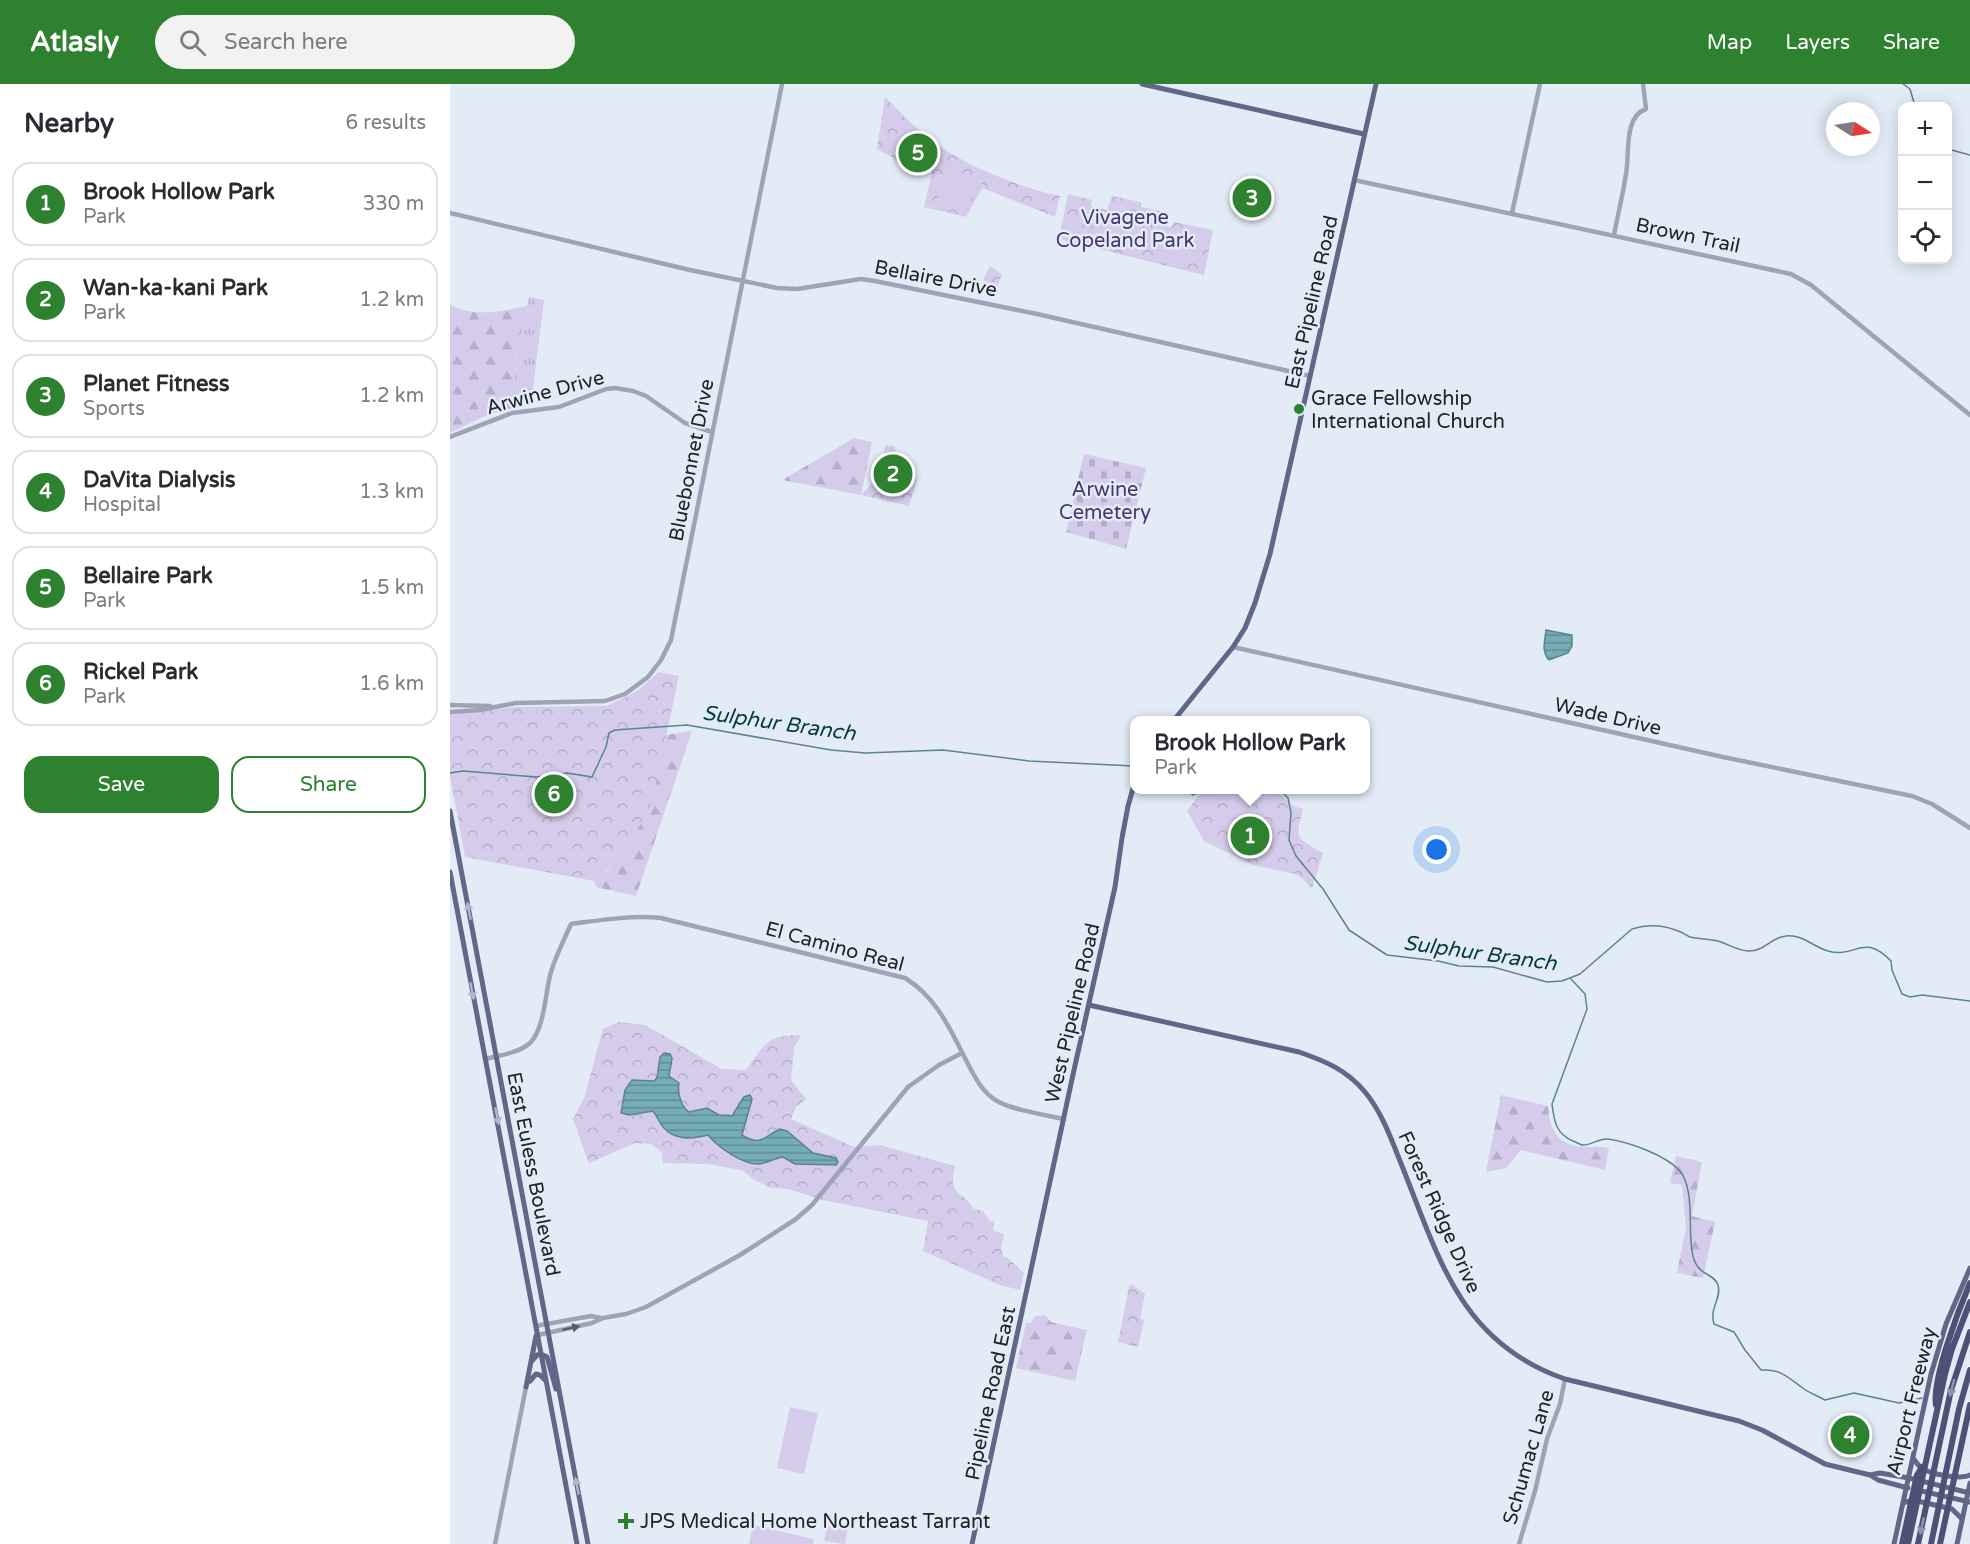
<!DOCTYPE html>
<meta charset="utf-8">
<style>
:root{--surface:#fff;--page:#f2f2f3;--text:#2b2b33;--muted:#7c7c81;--line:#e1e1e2;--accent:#2d812f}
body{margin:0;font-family:"Varela Round",sans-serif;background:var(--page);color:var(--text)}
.controls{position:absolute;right:18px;top:18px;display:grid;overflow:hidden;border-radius:12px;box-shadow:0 3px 15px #0003}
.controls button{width:54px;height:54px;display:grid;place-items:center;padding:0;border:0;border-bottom:2px solid var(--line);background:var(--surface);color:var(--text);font:30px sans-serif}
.compass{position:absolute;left:1376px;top:18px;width:54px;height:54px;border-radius:50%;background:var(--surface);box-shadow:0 3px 15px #0003;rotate:102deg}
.you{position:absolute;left:987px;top:766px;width:21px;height:21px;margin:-15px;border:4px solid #fff;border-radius:50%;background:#1a73e8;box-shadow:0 0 0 9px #1a73e833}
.badge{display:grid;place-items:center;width:39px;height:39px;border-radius:50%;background:var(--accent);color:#fff;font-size:20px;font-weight:700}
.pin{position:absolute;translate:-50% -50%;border:3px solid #fff;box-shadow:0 2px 6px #0006}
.popup{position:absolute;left:680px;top:632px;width:240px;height:78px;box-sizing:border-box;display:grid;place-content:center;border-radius:12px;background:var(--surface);filter:drop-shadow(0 2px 4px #0005);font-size:20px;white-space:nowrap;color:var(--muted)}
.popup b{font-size:22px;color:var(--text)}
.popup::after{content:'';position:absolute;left:50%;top:100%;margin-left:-12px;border:12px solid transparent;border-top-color:var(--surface)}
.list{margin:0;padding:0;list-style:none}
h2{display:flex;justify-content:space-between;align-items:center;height:78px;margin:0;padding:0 24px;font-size:26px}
h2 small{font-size:20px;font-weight:400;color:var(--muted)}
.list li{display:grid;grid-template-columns:39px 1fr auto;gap:18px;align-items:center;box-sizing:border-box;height:84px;margin:0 12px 12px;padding:0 12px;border:2px solid var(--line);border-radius:18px}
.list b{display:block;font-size:22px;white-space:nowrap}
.list p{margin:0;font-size:20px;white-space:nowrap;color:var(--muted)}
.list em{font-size:20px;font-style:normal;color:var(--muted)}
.actions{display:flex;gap:12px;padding:18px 24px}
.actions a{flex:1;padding:14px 0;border:2px solid var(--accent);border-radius:18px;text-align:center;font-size:21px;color:var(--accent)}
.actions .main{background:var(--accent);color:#fff}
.icon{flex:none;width:33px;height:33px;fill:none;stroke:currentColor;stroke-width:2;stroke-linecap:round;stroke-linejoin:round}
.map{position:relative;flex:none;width:1520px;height:1460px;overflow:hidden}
header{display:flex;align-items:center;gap:36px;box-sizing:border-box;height:84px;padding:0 30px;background:var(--accent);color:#fff}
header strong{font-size:28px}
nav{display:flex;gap:33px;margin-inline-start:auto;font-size:21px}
.search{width:420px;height:54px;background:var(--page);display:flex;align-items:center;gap:15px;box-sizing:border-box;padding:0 21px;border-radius:33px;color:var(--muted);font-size:22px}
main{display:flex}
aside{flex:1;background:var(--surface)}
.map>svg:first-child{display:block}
.grass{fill:url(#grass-tufts)}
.forest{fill:url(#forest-firs)}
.cemetery{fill:url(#cemetery-stones)}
.park{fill:url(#park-crowns)}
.garden{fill:#d4ccea}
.water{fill:url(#water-rules);stroke:#5c848b;stroke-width:1.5}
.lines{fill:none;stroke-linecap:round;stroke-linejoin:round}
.stream{stroke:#5c848b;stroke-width:1.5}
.minor{stroke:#9fa3b5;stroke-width:4.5}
.major{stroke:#606787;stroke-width:5}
.highway{stroke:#4b5275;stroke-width:6}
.oneway{fill:#afb7ca}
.oneway2{fill:#595d67}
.oneway3{fill:#8f97af}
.poi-dot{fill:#2d812f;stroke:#e3ecf6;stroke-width:2}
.labels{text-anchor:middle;stroke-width:5;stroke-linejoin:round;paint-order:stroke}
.park-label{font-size:20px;fill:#47366b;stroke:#e3ecf6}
.street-label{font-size:20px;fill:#202327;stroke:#e3ecf6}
.poi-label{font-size:20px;fill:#202327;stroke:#e3ecf6;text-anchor:start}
.water-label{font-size:21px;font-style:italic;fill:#043b43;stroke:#e3ecf6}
</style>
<header>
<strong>Atlasly</strong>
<div class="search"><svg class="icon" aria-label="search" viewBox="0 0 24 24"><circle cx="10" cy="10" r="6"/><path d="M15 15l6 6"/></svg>Search here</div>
<nav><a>Map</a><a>Layers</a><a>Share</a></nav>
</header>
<main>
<aside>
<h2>Nearby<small>6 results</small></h2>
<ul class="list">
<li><span class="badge">1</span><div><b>Brook Hollow Park</b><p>Park</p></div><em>330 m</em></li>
<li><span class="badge">2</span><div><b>Wan-ka-kani Park</b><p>Park</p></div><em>1.2 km</em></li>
<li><span class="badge">3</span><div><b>Planet Fitness</b><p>Sports</p></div><em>1.2 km</em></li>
<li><span class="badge">4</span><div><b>DaVita Dialysis</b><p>Hospital</p></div><em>1.3 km</em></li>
<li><span class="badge">5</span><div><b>Bellaire Park</b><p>Park</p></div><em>1.5 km</em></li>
<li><span class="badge">6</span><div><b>Rickel Park</b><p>Park</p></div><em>1.6 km</em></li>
</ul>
<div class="actions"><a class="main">Save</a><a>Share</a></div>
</aside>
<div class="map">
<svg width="1520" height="1460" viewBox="0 0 1520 1460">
<defs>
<pattern id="grass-tufts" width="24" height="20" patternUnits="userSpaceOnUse" patternTransform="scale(1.5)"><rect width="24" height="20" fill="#d4ccea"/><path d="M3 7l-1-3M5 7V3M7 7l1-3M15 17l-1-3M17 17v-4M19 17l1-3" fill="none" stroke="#b6afc9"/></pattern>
<pattern id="forest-firs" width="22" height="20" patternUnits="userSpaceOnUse" patternTransform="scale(1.5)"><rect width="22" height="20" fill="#d4ccea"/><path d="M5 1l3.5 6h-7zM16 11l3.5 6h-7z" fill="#b6afc9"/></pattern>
<pattern id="cemetery-stones" width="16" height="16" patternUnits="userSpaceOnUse" patternTransform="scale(1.5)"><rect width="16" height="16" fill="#d4ccea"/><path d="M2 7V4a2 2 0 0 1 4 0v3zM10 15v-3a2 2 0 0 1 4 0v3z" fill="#b6afc9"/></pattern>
<pattern id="park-crowns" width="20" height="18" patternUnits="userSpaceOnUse" patternTransform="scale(1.5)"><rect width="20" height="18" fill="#d4ccea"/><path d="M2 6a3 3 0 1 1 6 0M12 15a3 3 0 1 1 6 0" fill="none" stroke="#b6afc9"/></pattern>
<pattern id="water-rules" width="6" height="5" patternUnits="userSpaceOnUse" patternTransform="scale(1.5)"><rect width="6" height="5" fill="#75adb6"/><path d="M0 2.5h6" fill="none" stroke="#608c94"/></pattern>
</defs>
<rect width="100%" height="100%" fill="#e3ecf6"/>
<path class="grass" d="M79,213L94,216L81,321L62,324L67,266Z"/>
<path class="forest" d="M0,221C26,233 49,228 77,222L67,266L62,324L35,332L0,349Z
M404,354L422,358L411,411L332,396Z
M242,647L186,812L146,803L144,797L159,784L200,727L216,651Z
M1051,1011L1098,1022C1100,1047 1108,1062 1135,1063C1144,1063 1151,1062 1159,1064L1155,1086L1071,1066L1056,1084L1036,1088Z
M1226,1072L1252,1078L1242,1132L1265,1138L1253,1194L1227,1189L1236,1143L1232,1101L1220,1099Z
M595,1231L601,1238L637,1246L625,1297L566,1284L576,1239H581L585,1232Z"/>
<path class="cemetery" d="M634,370L696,384L676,465L616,448Z"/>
<path class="park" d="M435,13C451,29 468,47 487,60C516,82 575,105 610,112L605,133L532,104L516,133L474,123L482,88L446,78L442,73L427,65Z
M618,110L642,116L641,122L657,126L662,112L691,118V123L715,128L712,141L721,143L724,138L763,146L754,191L609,155Z
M540,182L552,190L547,203L533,196Z
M435,361L445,362C445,379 452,389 467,396L459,422L411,411L433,387Z
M209,588L229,592L200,727L160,782L144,797L15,773L0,692V630L66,623L157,622L187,607Z
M768,706H825L843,722L853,725C845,756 845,753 873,769L862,805L854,796L845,790L803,781L754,757L737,727L751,708Z
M169,938L195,941L272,985L296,986C315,960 316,951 351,951L344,964L341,996L356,1015L346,1023L341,1035L404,1063L430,1061L505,1082C498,1114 511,1104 524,1125L533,1127L540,1137H544L543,1143L544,1147L554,1150L551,1164L553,1172L558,1174L574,1189L570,1206L550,1201L473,1167L478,1137L373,1116L338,1105L321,1104L303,1095L292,1086L257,1080L213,1079L212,1068L201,1060L185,1059L139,1079L123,1035L134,1014L153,945Z
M681,1200L695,1210L690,1235L694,1236L688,1263L668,1258L679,1203Z"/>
<path class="garden" d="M495,90H498L532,98L516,123L497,126L486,124Z
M678,128L684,149L657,156L651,136Z
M711,152L749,153L748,171H711Z
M340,1323L368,1329L354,1390L327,1384Z
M378,1439L398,1443L395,1460L374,1457Z
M303,1441L364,1455L363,1460H299Z"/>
<path class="water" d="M1096,546L1122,551V562L1118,569L1099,576C1091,568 1095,556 1096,546Z
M214,969L220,970L222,974L219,992L229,999C227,1008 231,1023 239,1028L257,1024L269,1031L282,1032L294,1013L300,1011L302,1015L292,1051C311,1063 313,1053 330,1045L337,1047L363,1069L386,1074L388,1078L386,1081L345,1080L333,1073C325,1074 318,1079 309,1080C293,1081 268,1063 258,1051C242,1055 225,1057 213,1043C209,1038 207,1032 203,1027L179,1031L171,1029L175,1006L182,996L204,997L207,994L210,973Z"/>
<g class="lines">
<path class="stream" d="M1453,0L1460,5L1465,22
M1498,65L1520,71
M0,689L13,687L87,693L117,689L142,693L156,663L159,649L165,646L237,641L381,666L415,669L493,666L579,677L684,682
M727,706L737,707L743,711L752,706
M830,706L838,714L841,729L839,756L846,772L873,805L899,846L937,871L988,877L1009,882L1043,883L1097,898L1112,897L1130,890L1182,845C1198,840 1213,841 1228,847C1232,848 1236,851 1240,853C1249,855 1259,855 1268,857C1278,860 1286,866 1298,867C1314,868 1321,853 1336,852C1353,850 1363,863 1378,867C1406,875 1413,848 1441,877L1442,886L1452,910L1460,913L1472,911L1520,917
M1121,895L1135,910L1137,925L1102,1020C1104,1037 1106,1050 1123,1057C1126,1058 1129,1060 1132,1061C1140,1062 1149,1054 1158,1055C1179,1058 1215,1071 1229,1086C1245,1103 1238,1144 1242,1167C1246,1194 1263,1187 1268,1201C1272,1215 1259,1223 1264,1240L1284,1248L1295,1266L1311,1286C1332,1285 1337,1293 1354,1305C1360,1309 1368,1312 1375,1316L1404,1309L1449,1319L1472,1314"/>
<path class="minor" d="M904,96L1341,190L1361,201L1520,331
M0,129L240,186L327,204L347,205L411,195L425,197L587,230L860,292
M1062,129L1090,0
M1164,151C1168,130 1173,110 1176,90C1180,70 1173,33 1196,25L1193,0
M0,353L62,329L109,323L156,305L165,304L183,307L196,312L235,339L262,348
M783,563L1273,673L1462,712L1482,720L1520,744
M0,621L40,622
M0,628L30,626L66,619L155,617L175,610L198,593L211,576L221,556L332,0
M36,975C50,971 69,969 80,959C95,944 95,908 101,888C106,871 114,856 121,840C152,836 181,831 211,834L455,894C488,914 502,949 519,982C526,995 533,1009 547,1017C562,1026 596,1031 614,1035
M86,1242L141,1232L151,1234
M88,1251L142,1239L153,1234L176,1230L196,1223L290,1171L346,1135L362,1121L458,1003L489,981L512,969
M45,1460L76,1303
M1069,1460L1085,1407L1097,1355L1110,1320L1115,1295"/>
<path class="major" d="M692,0L914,50
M724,636L783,563L795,544L805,519L820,470L926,0
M0,727L138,1460
M0,788L127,1460
M639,921L849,968C875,977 897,986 915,1008C931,1027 941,1054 950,1077C988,1170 1008,1258 1115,1295L1289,1337L1312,1346L1375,1380L1420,1391L1430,1389L1459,1394L1520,1409
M81,1278L87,1271L91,1270L97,1273L106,1305
M80,1297L86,1290L90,1291L95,1296
M76,1303L86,1252
M1463,1374C1466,1378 1468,1382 1473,1385C1482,1390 1511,1396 1520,1391
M1420,1391L1428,1396L1458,1404
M1467,1406L1520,1418
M1453,1419L1463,1416L1502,1425L1512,1435
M522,1460L624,986L665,803L672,754L678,722L684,701
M1444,1460L1481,1290L1496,1240L1520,1184
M1507,1460L1520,1399"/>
<path class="highway" d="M1486,1321C1482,1295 1509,1225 1520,1199
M1452,1460L1467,1391L1472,1383
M1458,1460L1495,1290L1502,1265L1520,1218
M1468,1460L1501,1306L1520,1248
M1481,1460L1509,1325L1520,1286
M1490,1460L1520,1321"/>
</g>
<defs><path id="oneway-solid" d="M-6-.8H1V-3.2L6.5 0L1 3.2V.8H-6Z" transform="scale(1.5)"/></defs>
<g class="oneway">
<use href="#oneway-solid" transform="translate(19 827) rotate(-101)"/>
<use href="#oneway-solid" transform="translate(22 907) rotate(78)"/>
<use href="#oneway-solid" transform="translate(47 1032) rotate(79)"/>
<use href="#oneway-solid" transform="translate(127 1402) rotate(-101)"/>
</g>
<use class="oneway2" href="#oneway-solid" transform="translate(121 1244) rotate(-12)"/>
<g class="oneway3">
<use href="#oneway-solid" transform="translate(1502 1304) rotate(105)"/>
<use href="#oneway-solid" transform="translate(1472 1442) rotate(102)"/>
</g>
<g class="poi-dot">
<circle cx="849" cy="325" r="6"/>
<path d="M173 1428h6v6h6v6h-6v6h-6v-6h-6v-6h6z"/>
</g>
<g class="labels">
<g class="park-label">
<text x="675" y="140">Vivagene<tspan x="675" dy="23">Copeland Park</tspan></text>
<text x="655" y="412">Arwine<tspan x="655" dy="23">Cemetery</tspan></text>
</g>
<g class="street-label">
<text transform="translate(1238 151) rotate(12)" y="7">Brown Trail</text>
<text transform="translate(486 194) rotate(11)" y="7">Bellaire Drive</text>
<text transform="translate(861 218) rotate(-77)" y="7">East Pipeline Road</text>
<text transform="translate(95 308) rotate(-15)" y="7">Arwine Drive</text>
<text transform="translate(241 376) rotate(-79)" y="7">Bluebonnet Drive</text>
<text transform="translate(1158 632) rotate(13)" y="7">Wade Drive</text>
<text transform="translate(385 862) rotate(15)" y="7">El Camino Real</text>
<text transform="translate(622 929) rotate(-77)" y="7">West Pipeline Road</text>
<text transform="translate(84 1090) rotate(79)" y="7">East Euless Boulevard</text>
<text transform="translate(990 1128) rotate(66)" y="7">Forest Ridge Drive</text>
<text transform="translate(540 1309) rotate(-78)" y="7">Pipeline Road East</text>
<text transform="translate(1461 1317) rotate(-76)" y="7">Airport Freeway</text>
<text transform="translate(1078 1373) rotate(-74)" y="7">Schumac Lane</text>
</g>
<g class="poi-label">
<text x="861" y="321">Grace Fellowship<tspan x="861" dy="23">International Church</tspan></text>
<text x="190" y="1444">JPS Medical Home Northeast Tarrant</text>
</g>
<g class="water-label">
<text transform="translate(329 639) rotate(8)" y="7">Sulphur Branch</text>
<text transform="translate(1030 869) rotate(8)" y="7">Sulphur Branch</text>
</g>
</g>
</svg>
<div class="controls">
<button>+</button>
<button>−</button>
<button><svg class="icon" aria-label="locate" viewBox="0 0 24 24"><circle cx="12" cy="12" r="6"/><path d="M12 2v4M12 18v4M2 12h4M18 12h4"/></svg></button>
</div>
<svg class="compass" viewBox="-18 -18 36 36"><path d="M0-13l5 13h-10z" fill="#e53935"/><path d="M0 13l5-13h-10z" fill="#7c7c81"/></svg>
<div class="you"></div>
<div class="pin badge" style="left:800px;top:752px">1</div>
<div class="popup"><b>Brook Hollow Park</b>Park</div>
<div class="pin badge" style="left:443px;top:390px">2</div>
<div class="pin badge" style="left:802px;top:114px">3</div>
<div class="pin badge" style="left:1400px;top:1351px">4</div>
<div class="pin badge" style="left:468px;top:69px">5</div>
<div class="pin badge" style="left:104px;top:710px">6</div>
</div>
</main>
